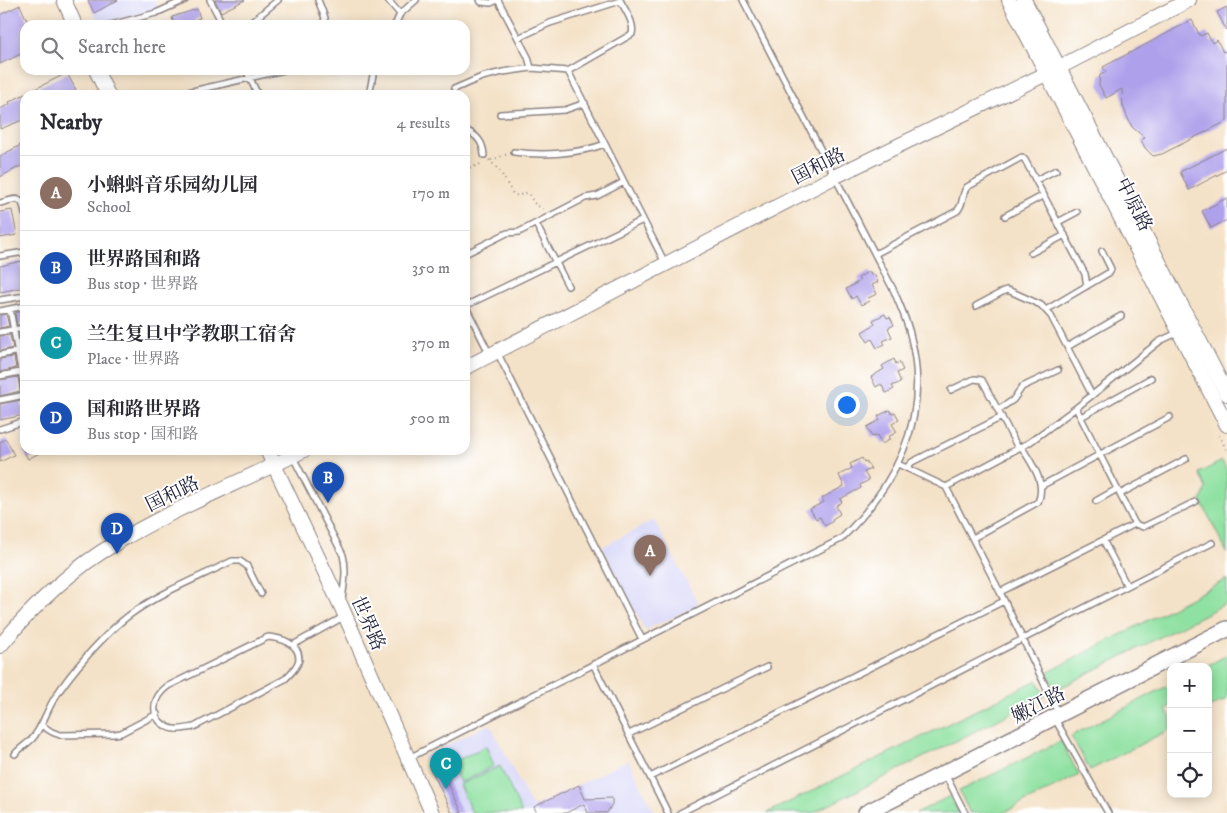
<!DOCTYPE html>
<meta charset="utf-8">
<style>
:root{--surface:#fff;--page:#f7f7f7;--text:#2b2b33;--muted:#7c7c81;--line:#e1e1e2;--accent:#1a73e8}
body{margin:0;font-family:"IM FELL DW Pica","Noto Serif SC",serif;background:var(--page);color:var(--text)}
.controls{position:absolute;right:15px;bottom:15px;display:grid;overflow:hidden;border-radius:10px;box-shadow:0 2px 12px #0003}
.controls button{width:45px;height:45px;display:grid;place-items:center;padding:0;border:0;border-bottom:1px solid var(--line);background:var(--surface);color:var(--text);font:25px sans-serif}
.you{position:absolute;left:846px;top:404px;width:18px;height:18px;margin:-12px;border:4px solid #fff;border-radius:50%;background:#1a73e8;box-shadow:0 0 0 8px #1a73e833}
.badge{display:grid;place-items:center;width:32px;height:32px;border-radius:50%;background:var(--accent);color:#fff;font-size:16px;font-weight:700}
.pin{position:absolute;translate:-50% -41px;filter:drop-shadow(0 1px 2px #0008)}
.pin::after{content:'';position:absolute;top:26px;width:18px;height:15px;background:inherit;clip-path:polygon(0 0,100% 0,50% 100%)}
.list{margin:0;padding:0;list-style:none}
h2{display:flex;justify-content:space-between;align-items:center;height:65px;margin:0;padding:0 20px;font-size:21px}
h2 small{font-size:16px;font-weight:400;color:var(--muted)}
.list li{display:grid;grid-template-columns:32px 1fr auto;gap:15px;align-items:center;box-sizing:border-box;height:75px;padding:0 20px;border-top:1px solid var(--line)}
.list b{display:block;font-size:19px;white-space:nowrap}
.list p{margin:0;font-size:16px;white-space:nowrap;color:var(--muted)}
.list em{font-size:16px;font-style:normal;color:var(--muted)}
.icon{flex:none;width:28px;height:28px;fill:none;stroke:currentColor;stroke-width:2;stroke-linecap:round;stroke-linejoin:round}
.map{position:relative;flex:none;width:1227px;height:813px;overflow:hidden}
.search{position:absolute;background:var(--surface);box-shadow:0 2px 12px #0003;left:20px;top:20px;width:450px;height:55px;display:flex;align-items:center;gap:12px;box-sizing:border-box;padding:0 18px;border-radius:15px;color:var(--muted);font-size:19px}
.panel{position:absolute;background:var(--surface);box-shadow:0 2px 12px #0003;left:20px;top:90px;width:450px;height:365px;border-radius:15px}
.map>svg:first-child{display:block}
.built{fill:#d8d7f8}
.green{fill:#8fe1a1;stroke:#58826e}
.building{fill:#afa0eb}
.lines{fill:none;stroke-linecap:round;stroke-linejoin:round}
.lane-casing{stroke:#8b8282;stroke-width:8}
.secondary-casing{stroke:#8b8282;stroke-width:16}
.primary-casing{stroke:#8b8282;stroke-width:18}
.path{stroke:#8b8282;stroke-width:2;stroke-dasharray:1 4;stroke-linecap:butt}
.lane{stroke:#fff;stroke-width:5}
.secondary{stroke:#fff;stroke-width:14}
.primary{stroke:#fff;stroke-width:15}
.labels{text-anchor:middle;stroke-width:4;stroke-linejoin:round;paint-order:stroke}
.street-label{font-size:19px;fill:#22223b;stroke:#fff}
</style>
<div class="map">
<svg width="1227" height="813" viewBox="0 0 1227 813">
<rect width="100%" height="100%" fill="#fff"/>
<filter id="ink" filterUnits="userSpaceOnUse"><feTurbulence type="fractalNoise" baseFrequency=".02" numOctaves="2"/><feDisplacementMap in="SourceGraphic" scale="10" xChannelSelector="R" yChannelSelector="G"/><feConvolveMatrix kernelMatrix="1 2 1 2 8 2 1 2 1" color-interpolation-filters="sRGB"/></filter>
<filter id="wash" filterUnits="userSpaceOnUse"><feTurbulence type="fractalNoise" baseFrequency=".0096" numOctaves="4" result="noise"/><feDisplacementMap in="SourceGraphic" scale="20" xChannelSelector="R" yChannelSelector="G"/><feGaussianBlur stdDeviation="1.12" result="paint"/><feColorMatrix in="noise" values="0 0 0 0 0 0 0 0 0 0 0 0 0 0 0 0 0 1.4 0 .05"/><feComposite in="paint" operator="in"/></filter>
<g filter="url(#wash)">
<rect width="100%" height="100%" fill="#f4e2c8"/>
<path class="built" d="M87,0H154L159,9L100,24Z
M654,520L699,605L645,630L602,547Z
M490,724L533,808L628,760L655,813H449L423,757Z"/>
<path class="green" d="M1222,461L1227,471V553L1201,501L1206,488L1199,473Z
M1227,579V603L1056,690L1047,673Z
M1227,655V699L1208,708V667H1205Z
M1037,680L1045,696L813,813H767Z
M1171,684V706L1166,709L1171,718V729L1090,770L1071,736Z
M1061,741L1079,775L1003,813H970L959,791Z
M486,746L494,766L460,783L452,763Z
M500,766L522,813H472L459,785Z
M950,796L959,813H916Z"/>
<g id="blocks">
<path class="building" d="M88,0H118L94,13Z
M215,0H245L221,12Z
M20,5L29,25H25V52L0,64V15Z
M1227,7V31L1217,12Z
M197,9L200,18L194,20L195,25H174L172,17Z
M1192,20L1200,36L1207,33L1212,43L1217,40L1223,52L1227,51V121L1162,154L1153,156L1145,148L1141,140L1145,138L1132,127L1126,114L1123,106L1122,89L1106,98L1099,85L1100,75L1106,72L1103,67Z
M67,73L77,92L71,95H25V119L0,129V109L10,104L9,102Z
M21,145L25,153V164L0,177V156Z
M1227,148V170L1189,190L1180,172Z
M1227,198V220L1211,228L1202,211Z
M12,210L17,235L0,238V212Z
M21,261L25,287L0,292V266Z
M869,271L872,276L874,274L878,282L872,285L877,294L868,298L869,301L861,305L856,296L852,299L846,289L860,281L858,278Z
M25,310V324L17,325L15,313Z
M6,314L9,326L0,328V315Z
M885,314L887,318L890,317L894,325L888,328L892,337L883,341L885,344L877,348L872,339L868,342L862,332L875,324L873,320Z
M25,332V346H21L19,333Z
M10,335L13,348L0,351V336Z
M14,357L16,368L0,372V359Z
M894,359L896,364L899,362L903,370L897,373L901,382L892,386L894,389L886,393L881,384L876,387L871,377L884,369L882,366Z
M18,377L20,391L0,396V380Z
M21,400L24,415L0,420V404Z
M890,410L892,414L895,412L899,420L892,424L897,432L888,437L890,439L882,444L877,435L872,437L867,427L880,420L878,416Z
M6,439L14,455L0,462V442Z
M23,450H45L28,459Z
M862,458L864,462L866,461L871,469L864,472L869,480L860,485L861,488L840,499L842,502L836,506L840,514L832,519L833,521L825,526L820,517L816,519L810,509L824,502L822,498L844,486L839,475L852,468L850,464Z
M438,761L462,813H452L429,765Z
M579,785L585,799L612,798V804L607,813H588L584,804L566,813H537L534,807Z"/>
</g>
</g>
<g filter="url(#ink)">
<use href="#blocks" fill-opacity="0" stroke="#8b8282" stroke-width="1"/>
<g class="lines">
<g class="lane-casing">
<path id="lane" d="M210,0L223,25
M318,0L325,18L323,25
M388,0L400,14
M480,0L481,2L491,3L497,0
M498,0L528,57L531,68
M111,25L156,13L185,0
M248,25L278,0
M395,25L400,14L416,0
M518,38L550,23L620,1
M246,70L258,95
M568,71L665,263
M454,89L482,77L503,72L531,68L568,71L632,34C635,23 625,10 620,0
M175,95L284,70
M369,95L374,70
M500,114L565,110L585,103
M465,130C477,135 483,142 484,155
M514,152C542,156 578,154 605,144
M1036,180L1056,170
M0,203C16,199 22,194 25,214
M1005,216L1044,195
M1058,222L1077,212
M536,224L568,286
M1031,253L1065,235
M465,254L507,233L519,232L585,198L597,196L624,182
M875,254L957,211C964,205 961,195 967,187L1022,157L1025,160L1085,274L1087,286
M0,256L25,252
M0,300L25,296
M465,305L489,353
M465,306L643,220
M976,306L1006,290L1010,291L1041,305L1051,316L1092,395
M10,309L25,393
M1046,310L1110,272L1111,269L1102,251
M0,311L25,306
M0,332L25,328
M1067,347L1121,316
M497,352L642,639
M0,355L25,350
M0,376L25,371
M951,390L974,379L982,380L1018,448
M0,400L25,395
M1076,408L1135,524L1143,527L1195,502
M998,410L1013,400L1022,387L1058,370
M1081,417L1151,378
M0,429L25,421
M293,457L343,555C347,571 344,584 342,600
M898,464L946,487L1000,592L1058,712
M906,468L912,462L1002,417
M1041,486L1170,417
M946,487L1030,442L1076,408L1160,341L1177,333
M1120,494L1186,459
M1096,501L1117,489
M973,538L1038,502C1047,482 1031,463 1021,446
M1103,540L1127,586
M1000,592L1135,524
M268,637C281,638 299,643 299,659C298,667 290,674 285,679L194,727C187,728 177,731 170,728C149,719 151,698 168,686Z
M293,645L345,616
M593,664L668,813
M1055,719L1108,813
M41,725L52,732L60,735L115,734L121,733L157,714
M629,734L767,667
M15,754C20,748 26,745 32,739C42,728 46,712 54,699C70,673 106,632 131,614C161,592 198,578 232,561H240L247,566L261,594
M409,758L841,539C897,484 931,418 911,338C908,322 900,306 894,291L743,0
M945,774L965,813
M650,777L1004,601
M680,813L1212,543"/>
</g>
<g class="secondary-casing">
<path id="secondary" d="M64,0L75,25
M1009,0L1227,425
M1024,0L1227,394
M96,70L108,95
M465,368L836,176L1058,68L1189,0
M267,450L341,606L432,813
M0,646C33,606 71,569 116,543C176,507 242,482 304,450"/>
</g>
<g class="primary-casing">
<path id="primary" d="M866,813L1227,629"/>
</g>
<path class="path" d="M489,160L500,171L513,194L518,196L524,193H528L534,203L544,210
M491,160L508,154
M465,169L484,163
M1219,435L1227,451"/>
<use href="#lane" class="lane"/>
<use href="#secondary" class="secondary"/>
<use href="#primary" class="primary"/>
</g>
</g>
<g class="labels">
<g class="street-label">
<text transform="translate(818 165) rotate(-27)" y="7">国和路</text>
<text transform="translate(1135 204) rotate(63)" y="7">中原路</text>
<text transform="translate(172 493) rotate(-26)" y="7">国和路</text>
<text transform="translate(369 623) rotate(66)" y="7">世界路</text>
<text transform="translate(1038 704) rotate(-27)" y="7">嫩江路</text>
</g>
</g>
</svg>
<div class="controls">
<button>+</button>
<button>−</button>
<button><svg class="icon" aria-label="locate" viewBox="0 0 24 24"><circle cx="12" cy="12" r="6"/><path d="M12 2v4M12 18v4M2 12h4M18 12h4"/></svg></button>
</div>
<div class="you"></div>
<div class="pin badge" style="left:650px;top:576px;background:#8d6e63">A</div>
<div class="pin badge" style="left:328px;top:503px;background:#1a4fb4">B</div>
<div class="pin badge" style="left:446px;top:789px;background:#0f9aa8">C</div>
<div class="pin badge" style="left:117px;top:554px;background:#1a4fb4">D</div>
<div class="search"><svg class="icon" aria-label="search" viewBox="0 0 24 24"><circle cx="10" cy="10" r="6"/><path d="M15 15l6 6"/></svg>Search here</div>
<section class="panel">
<h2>Nearby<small>4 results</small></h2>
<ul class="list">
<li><span class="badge" style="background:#8d6e63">A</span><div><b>小蝌蚪音乐园幼儿园</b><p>School</p></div><em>170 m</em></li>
<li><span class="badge" style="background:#1a4fb4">B</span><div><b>世界路国和路</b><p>Bus stop · 世界路</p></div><em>350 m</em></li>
<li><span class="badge" style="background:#0f9aa8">C</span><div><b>兰生复旦中学教职工宿舍</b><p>Place · 世界路</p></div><em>370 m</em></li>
<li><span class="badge" style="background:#1a4fb4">D</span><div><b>国和路世界路</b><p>Bus stop · 国和路</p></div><em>500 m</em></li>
</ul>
</section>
</div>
